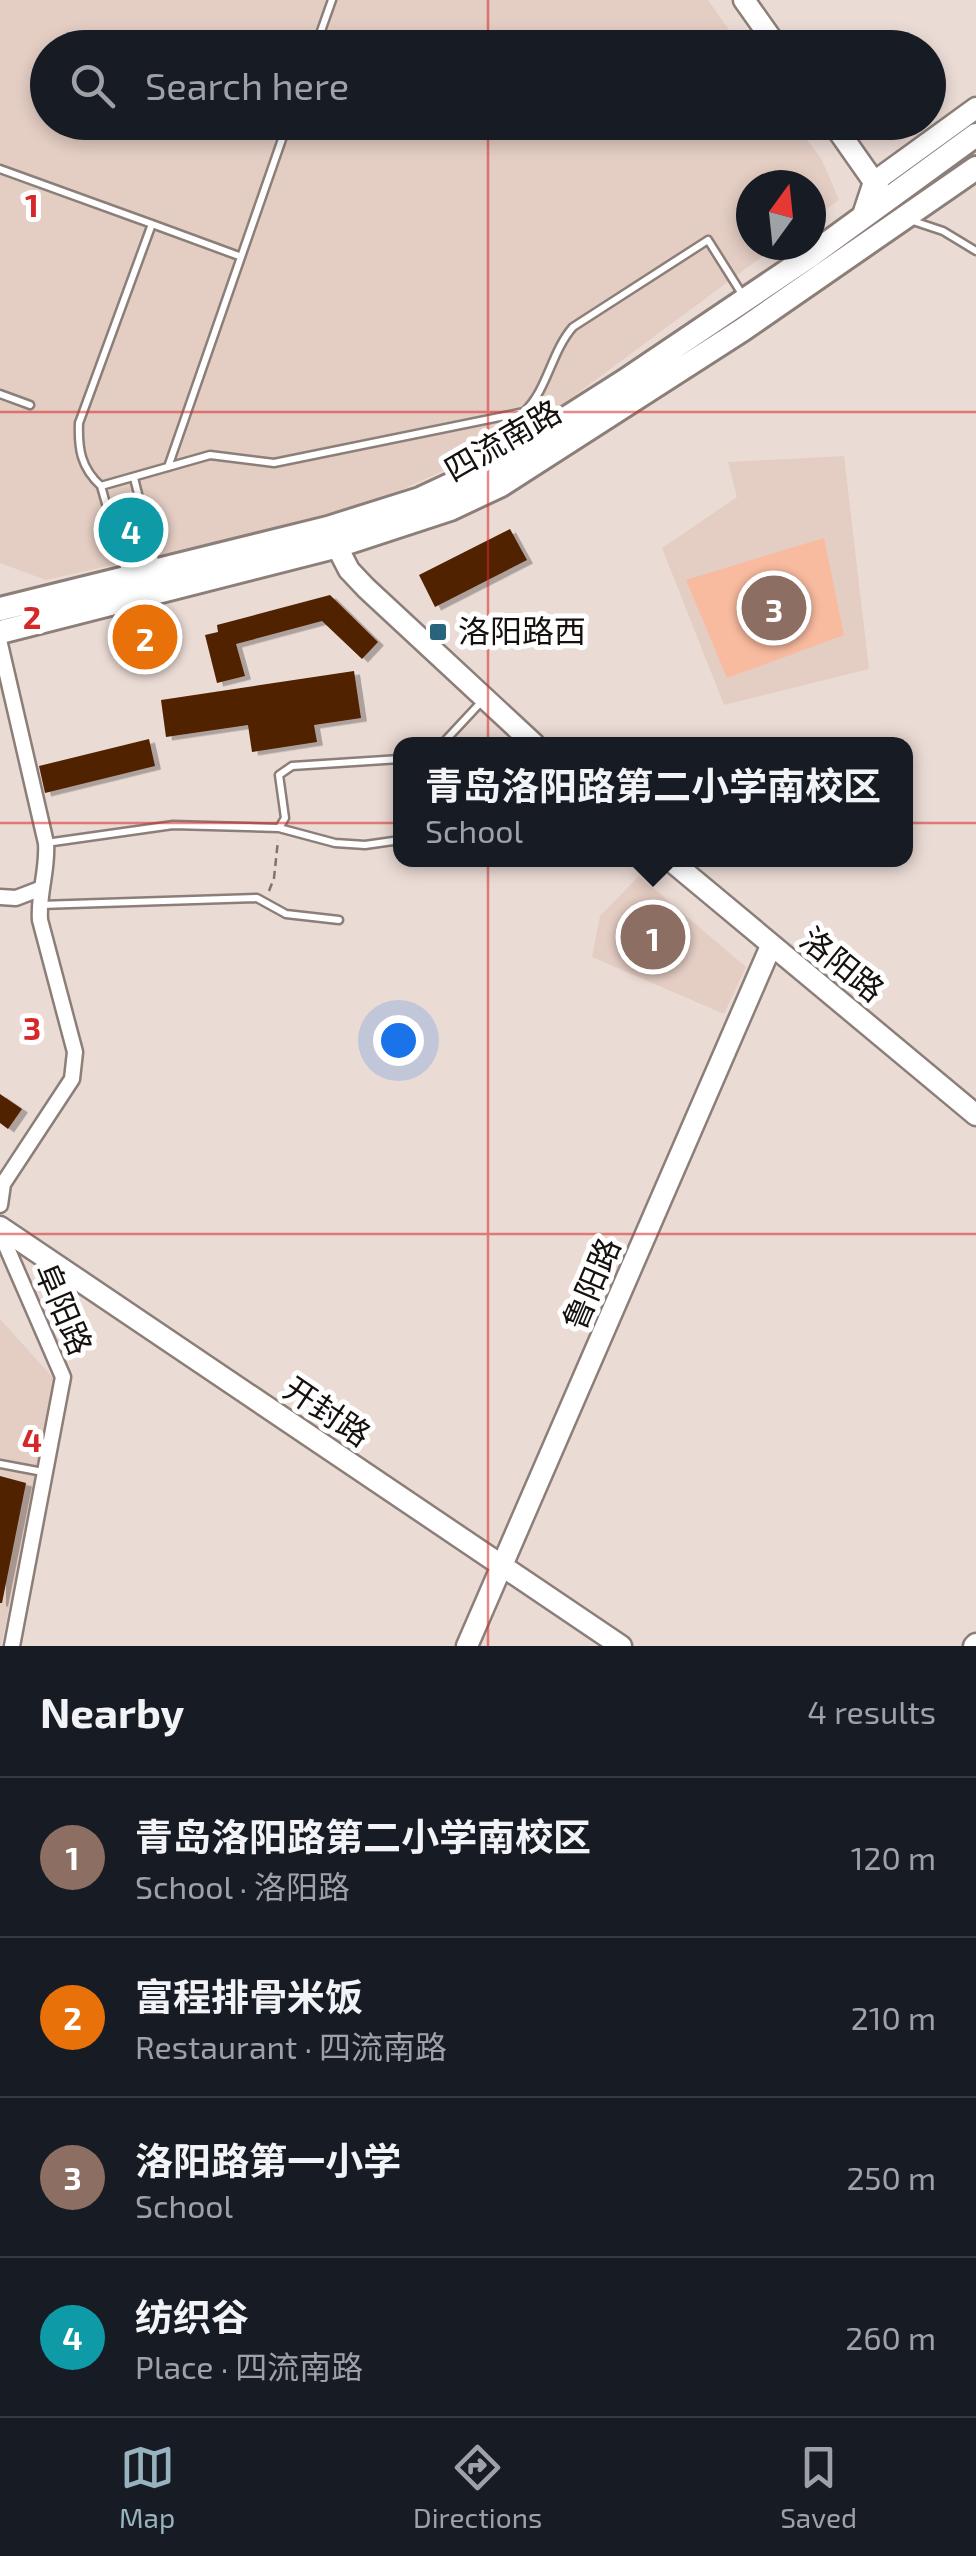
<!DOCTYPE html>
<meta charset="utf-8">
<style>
:root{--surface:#171b24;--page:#20242c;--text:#f1f3f6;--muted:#9ea1a6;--line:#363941;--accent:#97b3bf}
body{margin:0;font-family:"Exo 2","Noto Sans SC",sans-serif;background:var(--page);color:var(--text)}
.compass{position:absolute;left:736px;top:170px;width:90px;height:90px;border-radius:50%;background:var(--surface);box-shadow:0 5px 15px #0003;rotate:15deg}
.you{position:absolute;left:398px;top:1040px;width:35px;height:35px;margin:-25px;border:8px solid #fff;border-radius:50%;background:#1a73e8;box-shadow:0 0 0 15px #1a73e833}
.badge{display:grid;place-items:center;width:65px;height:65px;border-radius:50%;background:var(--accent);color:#fff;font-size:32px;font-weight:700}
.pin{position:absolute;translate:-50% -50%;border:5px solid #fff;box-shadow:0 2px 10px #0006}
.popup{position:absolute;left:393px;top:737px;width:520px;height:130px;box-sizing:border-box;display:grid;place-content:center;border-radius:20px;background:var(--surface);filter:drop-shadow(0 2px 8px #0005);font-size:32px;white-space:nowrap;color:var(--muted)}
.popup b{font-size:38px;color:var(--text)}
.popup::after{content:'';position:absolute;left:50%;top:100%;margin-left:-20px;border:20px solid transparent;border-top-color:var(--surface)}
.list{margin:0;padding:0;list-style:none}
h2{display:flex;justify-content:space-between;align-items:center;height:130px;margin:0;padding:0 40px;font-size:42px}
h2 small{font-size:32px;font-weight:400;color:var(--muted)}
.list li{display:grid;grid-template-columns:65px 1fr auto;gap:30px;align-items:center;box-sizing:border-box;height:160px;padding:0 40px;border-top:2px solid var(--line)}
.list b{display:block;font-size:38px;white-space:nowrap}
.list p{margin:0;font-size:32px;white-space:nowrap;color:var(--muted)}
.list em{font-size:32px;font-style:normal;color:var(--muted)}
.icon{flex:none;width:55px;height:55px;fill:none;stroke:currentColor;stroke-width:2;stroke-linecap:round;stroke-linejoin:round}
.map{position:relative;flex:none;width:976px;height:1646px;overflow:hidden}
.search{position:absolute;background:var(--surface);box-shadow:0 5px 15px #0003;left:30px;right:30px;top:30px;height:110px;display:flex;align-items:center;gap:25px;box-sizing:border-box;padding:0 35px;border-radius:55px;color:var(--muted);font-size:38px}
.sheet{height:770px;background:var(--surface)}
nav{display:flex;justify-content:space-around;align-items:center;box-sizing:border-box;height:140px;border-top:2px solid var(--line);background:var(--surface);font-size:28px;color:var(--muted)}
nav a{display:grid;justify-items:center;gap:5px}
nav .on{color:var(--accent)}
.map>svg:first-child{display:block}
.built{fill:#e4cdc3}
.green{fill:#f9bb9f}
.building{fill:#512005;filter:url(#shadow)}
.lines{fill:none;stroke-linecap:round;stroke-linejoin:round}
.lane-casing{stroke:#8c7e78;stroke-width:11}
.street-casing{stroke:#8c7e78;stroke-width:19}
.secondary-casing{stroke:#8c7e78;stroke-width:25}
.primary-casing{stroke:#8c7e78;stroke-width:28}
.path{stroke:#7e7470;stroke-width:2.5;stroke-dasharray:8 5;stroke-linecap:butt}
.lane{stroke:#fff;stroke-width:6}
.street{stroke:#fff;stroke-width:14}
.secondary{stroke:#fff;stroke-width:20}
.primary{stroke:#fff;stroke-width:22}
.grid{fill:none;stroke:#d62828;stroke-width:2.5;stroke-opacity:0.55}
.poi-dot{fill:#28657c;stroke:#fff;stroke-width:4}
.labels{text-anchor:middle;stroke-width:10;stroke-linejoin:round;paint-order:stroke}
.street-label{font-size:32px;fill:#16110f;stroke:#fff}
.poi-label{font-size:32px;fill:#16110f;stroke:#fff;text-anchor:start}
.grid-label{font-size:32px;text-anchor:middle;font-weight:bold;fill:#d62828;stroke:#fff;stroke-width:10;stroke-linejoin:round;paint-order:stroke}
</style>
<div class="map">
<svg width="976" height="1646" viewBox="0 0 976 1646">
<defs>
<filter id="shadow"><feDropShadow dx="6" dy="3.5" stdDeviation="0" flood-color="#0004"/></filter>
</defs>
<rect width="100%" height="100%" fill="#ebdbd5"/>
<path class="built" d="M0,0H708L741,47L48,48V122L795,123L822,160L839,200L811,220V185H751V245H778L521,435L360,509L46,580L0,563Z
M844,456L869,669L724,705L662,548L737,497L728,462Z
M639,876L746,967L724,1014L592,957L600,916Z
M0,1319L56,1381L1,1646H0Z"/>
<path class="green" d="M824,538L844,635L727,678L686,580Z"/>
<path class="building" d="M510,529L527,560L435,607L419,575Z
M330,595L378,642L362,659L322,621L236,644L245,676L217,683L205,635L218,632L217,625Z
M354,671L361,718L314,725L317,742L252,752L248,725L166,737L161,700Z
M149,739L155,766L45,793L39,766Z
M0,1094L22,1109L8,1129L0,1123Z
M0,1476L26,1483L2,1603H0Z"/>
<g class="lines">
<g class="lane-casing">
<path id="lane" d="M315,48L332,0
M0,169L152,224L79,423C78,449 81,468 101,486L210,455L274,463L524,412C548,389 551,352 573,327L708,240L742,294
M913,221L943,231L976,251
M152,224L239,256
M0,394L30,405
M168,467L288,122
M134,478L156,565
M101,486L125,571
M442,744L484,699
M279,828L285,818L279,775L292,766L400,759
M46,843L173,825L279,828L335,843L365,845L400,840
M40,905L257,898L286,914L339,920
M0,1464L43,1472"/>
</g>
<g class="street-casing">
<path id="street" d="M0,644L46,843C48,870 38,894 40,920L75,1052L72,1079L3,1184L0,1205
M0,897L16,898L42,888
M0,1232L63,1377L12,1646"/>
</g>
<g class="secondary-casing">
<path id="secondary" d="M744,0L778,48
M832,122L879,189
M862,218L874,182L976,108
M331,535L349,570L366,588L534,744
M670,860L976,1115
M0,1227L621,1646
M467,1646L771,946
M974,1646L976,1644"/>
</g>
<g class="primary-casing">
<path id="primary" d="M0,609L328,528L420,499L491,466L623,382L807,258L976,135
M0,632L334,547L450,509L501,485L742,330L976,168"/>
</g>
<path class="path" d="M269,891L274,878L278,840"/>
<use href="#lane" class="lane"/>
<use href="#street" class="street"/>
<use href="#secondary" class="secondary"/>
<use href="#primary" class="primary"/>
</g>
<path class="grid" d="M488,0V48M488,122V1646M0,412H976M0,823H976M0,1234H976"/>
<rect class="poi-dot" x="428" y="622" width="20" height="20" rx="5"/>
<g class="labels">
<g class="street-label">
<text transform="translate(503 441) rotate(-30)" y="11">四流南路</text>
<text transform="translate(842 965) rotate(39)" y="11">洛阳路</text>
<text transform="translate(592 1284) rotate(-67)" y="11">鲁阳路</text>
<text transform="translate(63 1309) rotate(67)" y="11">阜阳路</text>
<text transform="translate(327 1412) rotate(34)" y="11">开封路</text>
</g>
<g class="poi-label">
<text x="458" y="643">洛阳路西</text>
</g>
</g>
<g class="grid-label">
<text x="32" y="217">1</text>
<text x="32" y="629">2</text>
<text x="32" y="1040">3</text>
<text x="32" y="1452">4</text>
</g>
</svg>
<svg class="compass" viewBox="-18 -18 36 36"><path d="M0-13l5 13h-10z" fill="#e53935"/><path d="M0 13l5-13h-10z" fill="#9ea1a6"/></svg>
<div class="you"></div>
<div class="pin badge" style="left:653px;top:937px;background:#8d6e63">1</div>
<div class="popup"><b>青岛洛阳路第二小学南校区</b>School</div>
<div class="pin badge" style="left:145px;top:637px;background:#e8710a">2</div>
<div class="pin badge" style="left:774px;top:608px;background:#8d6e63">3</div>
<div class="pin badge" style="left:131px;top:530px;background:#0f9aa8">4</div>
<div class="search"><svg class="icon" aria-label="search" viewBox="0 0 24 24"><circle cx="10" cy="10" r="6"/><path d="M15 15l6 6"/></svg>Search here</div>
</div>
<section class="sheet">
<h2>Nearby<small>4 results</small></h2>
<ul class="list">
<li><span class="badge" style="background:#8d6e63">1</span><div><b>青岛洛阳路第二小学南校区</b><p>School · 洛阳路</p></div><em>120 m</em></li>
<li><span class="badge" style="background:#e8710a">2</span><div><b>富程排骨米饭</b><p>Restaurant · 四流南路</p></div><em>210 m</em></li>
<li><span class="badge" style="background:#8d6e63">3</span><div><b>洛阳路第一小学</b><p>School</p></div><em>250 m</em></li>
<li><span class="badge" style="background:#0f9aa8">4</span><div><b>纺织谷</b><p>Place · 四流南路</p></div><em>260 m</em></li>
</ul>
</section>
<nav>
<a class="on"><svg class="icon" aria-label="map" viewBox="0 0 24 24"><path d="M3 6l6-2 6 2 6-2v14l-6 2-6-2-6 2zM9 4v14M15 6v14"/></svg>Map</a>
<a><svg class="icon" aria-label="directions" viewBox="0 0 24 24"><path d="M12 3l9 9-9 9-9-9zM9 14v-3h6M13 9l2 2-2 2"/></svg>Directions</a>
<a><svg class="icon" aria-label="saved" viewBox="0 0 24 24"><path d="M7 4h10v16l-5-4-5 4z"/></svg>Saved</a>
</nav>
